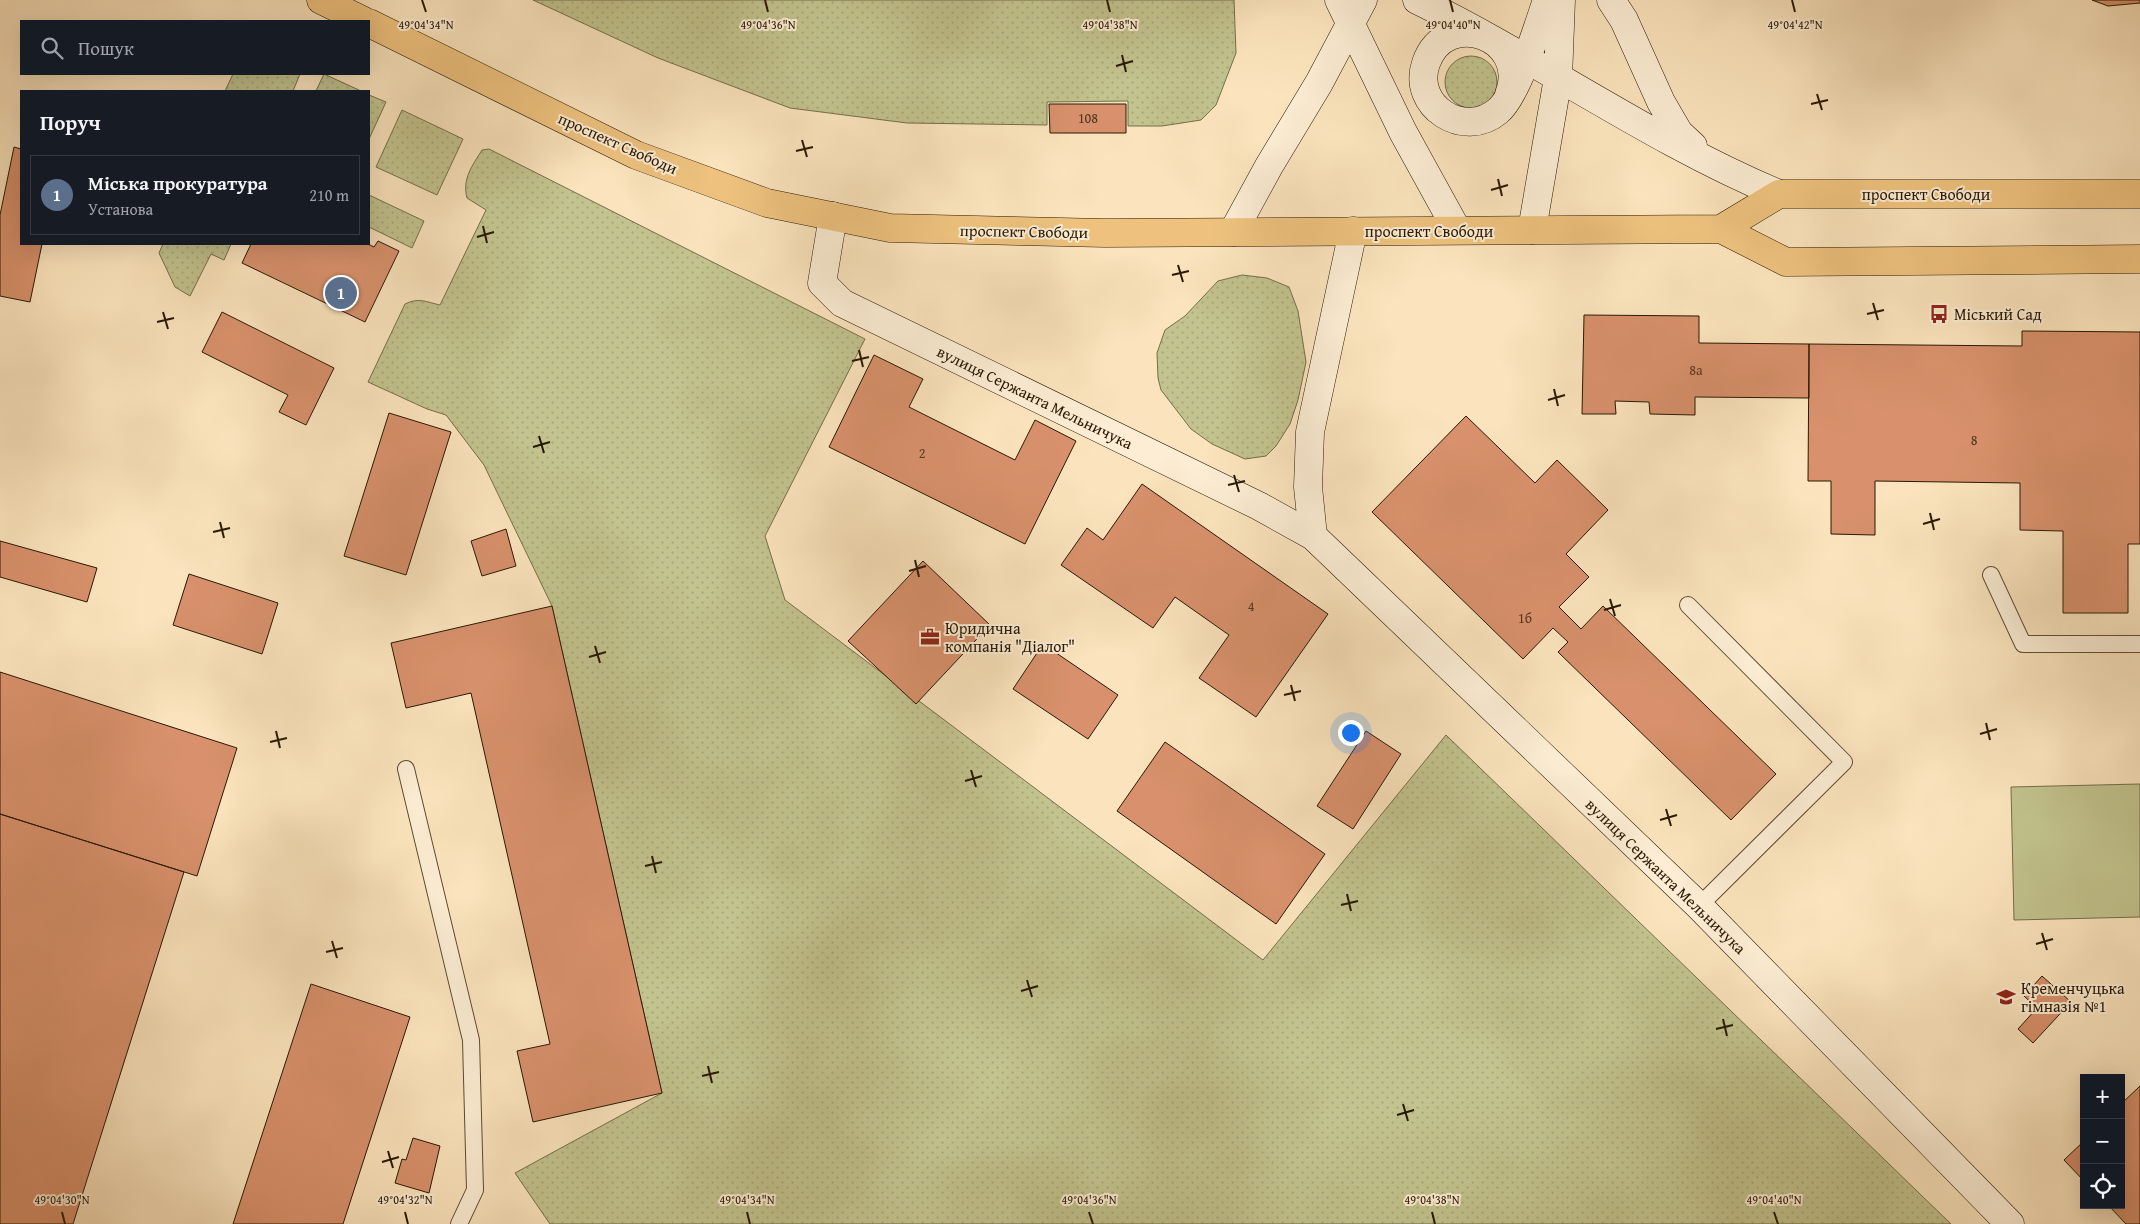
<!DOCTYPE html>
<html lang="uk">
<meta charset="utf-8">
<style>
:root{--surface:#171b24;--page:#242831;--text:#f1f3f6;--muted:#9ea1a6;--line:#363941;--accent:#c59692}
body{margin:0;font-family:"Gentium Book Plus",serif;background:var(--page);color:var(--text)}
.controls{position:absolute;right:15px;bottom:15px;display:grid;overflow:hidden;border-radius:0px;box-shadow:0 5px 20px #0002}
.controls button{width:45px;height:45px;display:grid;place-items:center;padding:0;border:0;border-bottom:1px solid var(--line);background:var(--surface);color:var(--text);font:25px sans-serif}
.you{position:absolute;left:1350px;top:732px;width:18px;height:18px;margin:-12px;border:4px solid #fff;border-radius:50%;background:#1a73e8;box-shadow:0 0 0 8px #1a73e833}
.badge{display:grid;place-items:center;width:32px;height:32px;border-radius:50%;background:var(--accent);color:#fff;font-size:16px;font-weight:700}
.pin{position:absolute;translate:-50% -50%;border:2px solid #fff;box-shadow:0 1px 5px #0006}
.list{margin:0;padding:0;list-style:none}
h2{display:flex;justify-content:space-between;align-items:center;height:65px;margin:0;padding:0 20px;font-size:21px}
h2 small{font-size:16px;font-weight:400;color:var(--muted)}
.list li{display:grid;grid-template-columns:32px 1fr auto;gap:15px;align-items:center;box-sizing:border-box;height:80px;margin:0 10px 10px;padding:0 10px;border:1px solid var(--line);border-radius:0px}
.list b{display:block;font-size:19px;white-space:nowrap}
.list p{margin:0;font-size:16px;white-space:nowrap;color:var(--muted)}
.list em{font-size:16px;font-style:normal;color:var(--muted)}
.icon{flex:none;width:28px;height:28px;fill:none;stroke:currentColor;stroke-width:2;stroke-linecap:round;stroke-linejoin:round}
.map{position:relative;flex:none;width:2140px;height:1224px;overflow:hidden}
.search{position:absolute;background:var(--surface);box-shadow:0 5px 20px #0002;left:20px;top:20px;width:350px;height:55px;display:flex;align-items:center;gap:12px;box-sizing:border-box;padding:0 18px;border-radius:0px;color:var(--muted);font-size:19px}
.panel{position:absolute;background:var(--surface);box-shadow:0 5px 20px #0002;left:20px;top:90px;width:350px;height:155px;border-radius:0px}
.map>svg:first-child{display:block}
.grass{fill:url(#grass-dots);stroke:#756e48}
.garden{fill:#c2c38e;stroke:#756e48}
.building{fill:#d8916c;stroke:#281803}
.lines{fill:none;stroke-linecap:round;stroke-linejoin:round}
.lane-casing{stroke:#5d4b32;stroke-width:18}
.secondary-casing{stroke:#281803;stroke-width:29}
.highway-casing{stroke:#281803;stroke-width:29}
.lane{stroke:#fcedd4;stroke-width:16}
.secondary{stroke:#fcedd4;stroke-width:28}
.highway{stroke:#eec27e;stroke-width:28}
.ticks{fill:none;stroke:#281803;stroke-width:2}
.labels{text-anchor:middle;stroke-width:4;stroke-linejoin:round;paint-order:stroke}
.number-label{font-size:14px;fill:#54361d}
.street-label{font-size:16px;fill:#281803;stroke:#fcedd4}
.poi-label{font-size:16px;fill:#281803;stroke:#fcedd4;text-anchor:start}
.ticks-label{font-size:12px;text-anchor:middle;fill:#281803;stroke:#fcedd4;stroke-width:4;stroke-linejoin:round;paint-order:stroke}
</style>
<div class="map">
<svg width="2140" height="1224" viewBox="0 0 2140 1224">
<defs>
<pattern id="grass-dots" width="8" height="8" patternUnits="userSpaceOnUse" patternTransform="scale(1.25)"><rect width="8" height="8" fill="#c2c38e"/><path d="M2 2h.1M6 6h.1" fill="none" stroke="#a7a779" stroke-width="1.8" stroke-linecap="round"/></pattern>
</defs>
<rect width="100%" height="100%" fill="#fbe4bd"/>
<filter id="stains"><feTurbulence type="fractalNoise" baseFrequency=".004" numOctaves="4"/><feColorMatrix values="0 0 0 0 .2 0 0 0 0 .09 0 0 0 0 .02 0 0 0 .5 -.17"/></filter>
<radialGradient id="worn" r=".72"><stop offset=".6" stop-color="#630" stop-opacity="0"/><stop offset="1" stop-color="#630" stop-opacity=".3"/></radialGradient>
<path class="grass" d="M533,0H1234L1236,53L1216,105L1201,120L1162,126H1128V101L1047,102V125L907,123L790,108L658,58Z
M1445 82a26 26 0 1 1 52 0a26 26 0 1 1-52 0Z
M233,74H300L293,91H225Z
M324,74L361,91H316Z
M369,95L386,102L369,139Z
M402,110L463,139L437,195L376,167Z
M489,149L865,339L765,536L785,600L1263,960L1446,735L1951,1224H550L515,1173L662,1093L552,606L484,465L446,415L427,409L368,382L405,304C419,297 426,302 440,305L486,210L467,198C462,179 472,166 482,150Z
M369,195L424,221L412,248L369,227Z
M163,244H231L224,260L211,254L190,296L175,287L159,253Z
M1242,275L1267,278L1289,287L1298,311L1306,362L1298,400L1290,424L1276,446L1266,456L1245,459L1212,444L1191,429L1161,390L1158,378L1157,353L1165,330L1185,316L1218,281Z"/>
<path class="garden" d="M2140,784V917L2014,920L2011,787Z"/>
<path class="building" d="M2092,0H2140V3L2108,6Z
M1049,104H1126V133H1050Z
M14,147L21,149V244H42L30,302L0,296V215Z
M378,241L399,251L365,322L242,263L251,244H368L374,247Z
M222,312L334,368L306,425L279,412L288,395L202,352Z
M1584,315L1699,316V343L1809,344V398L1695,397V415L1650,414L1649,402L1615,401L1616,414H1582Z
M2022,331L2140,332V544H2128V613H2063V531L2020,530V483L1875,481V535L1831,534V481H1808L1809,344L2022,346Z
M874,355L923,379L909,407L1015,460L1035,420L1076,441L1025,544L829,447Z
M389,413L451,432L406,575L344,556Z
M1466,416L1535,483L1557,460L1608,510L1566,554L1589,577L1559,607L1581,629L1603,606L1776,774L1731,820L1558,652L1568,642L1553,628L1523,659L1372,512Z
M1142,484L1328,614L1256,717L1199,678L1229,635L1175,597L1153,628L1061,565L1087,528L1103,540Z
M506,529L516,566L482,576L471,541Z
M0,541L97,568L87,602L0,577Z
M923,561L990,625L916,704L848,641Z
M189,574L278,603L262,654L173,625Z
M552,606L662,1093L533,1122L517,1051L550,1044L471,693L406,708L391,643Z
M1043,644L1118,695L1088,739L1013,689Z
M0,672L237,748L197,876L0,814Z
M1366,731L1401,754L1353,829L1317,806Z
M1165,742L1325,854L1276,924L1117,811Z
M0,814L184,872L73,1224H0Z
M2042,976L2071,1002L2033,1043L2018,1029L2037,1008L2024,996Z
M311,984L410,1017L343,1224H233Z
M2140,1086V1224H2126L2108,1205H2121V1104Z
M413,1138L440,1146L429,1193L395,1183L402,1159L406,1160Z
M2084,1141V1181L2064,1160Z"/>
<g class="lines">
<g class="lane-casing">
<path id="lane" d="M1991,575L2023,644H2140
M1688,605L1844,762L1699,906
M406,769L471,1040L475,1190L459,1224"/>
</g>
<g class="secondary-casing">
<path id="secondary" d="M1339,0L1403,132L1457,230
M1417,0C1540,60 1652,141 1779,194
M1611,0L1624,20L1661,102L1679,133L1693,146
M1509,95C1531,37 1446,6 1426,63C1411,106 1464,140 1498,111C1518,94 1538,26 1547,0
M833,216L822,283L842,303L1259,506L1313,536L1699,906L2010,1224
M1532,230L1558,78L1561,0
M1233,232L1269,166L1319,83L1363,0
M1313,536L1308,487L1310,432L1353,231"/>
</g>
<g class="highway-casing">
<path id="highway" d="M321,0L364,21
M369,23L636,155L767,203L890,228L1105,233L1721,229L1786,262L2140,259
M1721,229L1779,194H2140"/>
</g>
<use href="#lane" class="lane"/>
<use href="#secondary" class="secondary"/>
<use href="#highway" class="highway"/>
</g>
<path class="ticks" d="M422,0L426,12M765,0L768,12M1107,0L1110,12M1450,0L1453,12M1792,0L1795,12M1122,55L1126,72M1116,66L1133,61M1817,94L1822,110M1811,104L1828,100M802,140L807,157M796,151L813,147M1498,179L1502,196M1491,190L1508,185M483,226L487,243M477,237L494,232M1178,265L1183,282M1172,275L1189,271M1873,303L1878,320M163,312L168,329M1867,314L1884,310M157,322L174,318M859,350L863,367M852,361L869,357M1554,389L1558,406M1548,400L1565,395M539,436L544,453M533,447L550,442M1234,475L1239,492M1228,485L1245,481M1930,513L1934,530M220,522L224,538M1923,524L1940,519M213,532L230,528M915,560L919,577M909,571L926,566M1610,599L1615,616M1604,610L1621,605M595,646L600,663M589,657L606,652M1291,685L1295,701M1284,695L1301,691M1986,723L1990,740M276,731L280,748M1980,734L1997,729M270,742L287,738M971,770L976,787M965,781L982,776M1666,809L1671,826M1660,820L1677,815M652,856L656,873M645,866L662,862M1347,894L1351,911M1341,905L1358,901M2042,933L2047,950M332,941L337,958M2036,944L2053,939M326,952L343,948M1027,980L1032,997M1021,991L1038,986M1723,1019L1727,1036M1716,1029L1733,1025M708,1066L712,1083M702,1076L719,1072M1403,1104L1408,1121M1397,1115L1414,1110M388,1151L393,1168M382,1162L399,1157M62,1212L65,1224M405,1212L408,1224M747,1212L750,1224M1089,1212L1093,1224M1432,1212L1435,1224M1774,1212L1778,1224"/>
<defs>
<g id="bus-bare" transform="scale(1.5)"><path d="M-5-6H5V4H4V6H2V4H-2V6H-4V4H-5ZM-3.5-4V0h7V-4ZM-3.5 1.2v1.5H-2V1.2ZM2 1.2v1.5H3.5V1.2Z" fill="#8f2418" stroke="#fcedd4" stroke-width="2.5" paint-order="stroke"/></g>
<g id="office-bare" transform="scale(1.5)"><path d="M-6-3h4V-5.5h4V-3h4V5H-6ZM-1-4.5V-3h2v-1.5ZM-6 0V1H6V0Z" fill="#8f2418" stroke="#fcedd4" stroke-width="2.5" paint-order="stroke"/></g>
<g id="school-bare" transform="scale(1.5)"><path d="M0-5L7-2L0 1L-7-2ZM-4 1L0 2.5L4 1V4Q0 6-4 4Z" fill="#8f2418" stroke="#fcedd4" stroke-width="2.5" paint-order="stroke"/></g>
</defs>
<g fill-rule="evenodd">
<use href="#bus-bare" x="1939" y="314"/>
<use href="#office-bare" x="930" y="637"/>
<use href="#school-bare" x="2006" y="997"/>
</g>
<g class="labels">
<g class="number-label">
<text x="1088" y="123">108</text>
<text x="1696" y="375">8а</text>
<text x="1974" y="445">8</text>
<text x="922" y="458">2</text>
<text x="1251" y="611">4</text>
<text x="1525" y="623">1б</text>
</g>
<g class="street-label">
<text transform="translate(618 143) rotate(24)" y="6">проспект Свободи</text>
<text x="1926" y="200">проспект Свободи</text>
<text transform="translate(1024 231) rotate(1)" y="6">проспект Свободи</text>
<text x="1429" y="237">проспект Свободи</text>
<text transform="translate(1035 397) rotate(26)" y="6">вулиця Сержанта Мельничука</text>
<text transform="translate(1666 876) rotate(44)" y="6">вулиця Сержанта Мельничука</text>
</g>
<g class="poi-label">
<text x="1954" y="320">Міський Сад</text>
<text x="945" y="634">Юридична<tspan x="945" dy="18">компанія "Діалог"</tspan></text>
<text x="2021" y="994">Кременчуцька<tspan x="2021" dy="18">гімназія №1</tspan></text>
</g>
</g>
<g class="ticks-label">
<text x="426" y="29">49°04'34"N</text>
<text x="768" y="29">49°04'36"N</text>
<text x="1110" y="29">49°04'38"N</text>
<text x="1453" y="29">49°04'40"N</text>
<text x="1795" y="29">49°04'42"N</text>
<text x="62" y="1204">49°04'30"N</text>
<text x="405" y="1204">49°04'32"N</text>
<text x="747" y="1204">49°04'34"N</text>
<text x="1089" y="1204">49°04'36"N</text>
<text x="1432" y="1204">49°04'38"N</text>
<text x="1774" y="1204">49°04'40"N</text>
</g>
<rect width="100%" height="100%" filter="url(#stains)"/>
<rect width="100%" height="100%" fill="url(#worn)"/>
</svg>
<div class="controls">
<button>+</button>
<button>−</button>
<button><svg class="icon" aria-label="locate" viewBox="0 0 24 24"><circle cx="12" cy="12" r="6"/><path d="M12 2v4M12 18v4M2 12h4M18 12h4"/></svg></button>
</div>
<div class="you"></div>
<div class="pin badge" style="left:341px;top:293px;background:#5c6f8a">1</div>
<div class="search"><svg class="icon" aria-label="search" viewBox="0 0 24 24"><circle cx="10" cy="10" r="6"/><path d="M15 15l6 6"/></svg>Пошук</div>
<section class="panel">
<h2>Поруч<small></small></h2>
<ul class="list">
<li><span class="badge" style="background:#5c6f8a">1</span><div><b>Міська прокуратура</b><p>Установа</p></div><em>210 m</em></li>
</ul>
</section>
</div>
